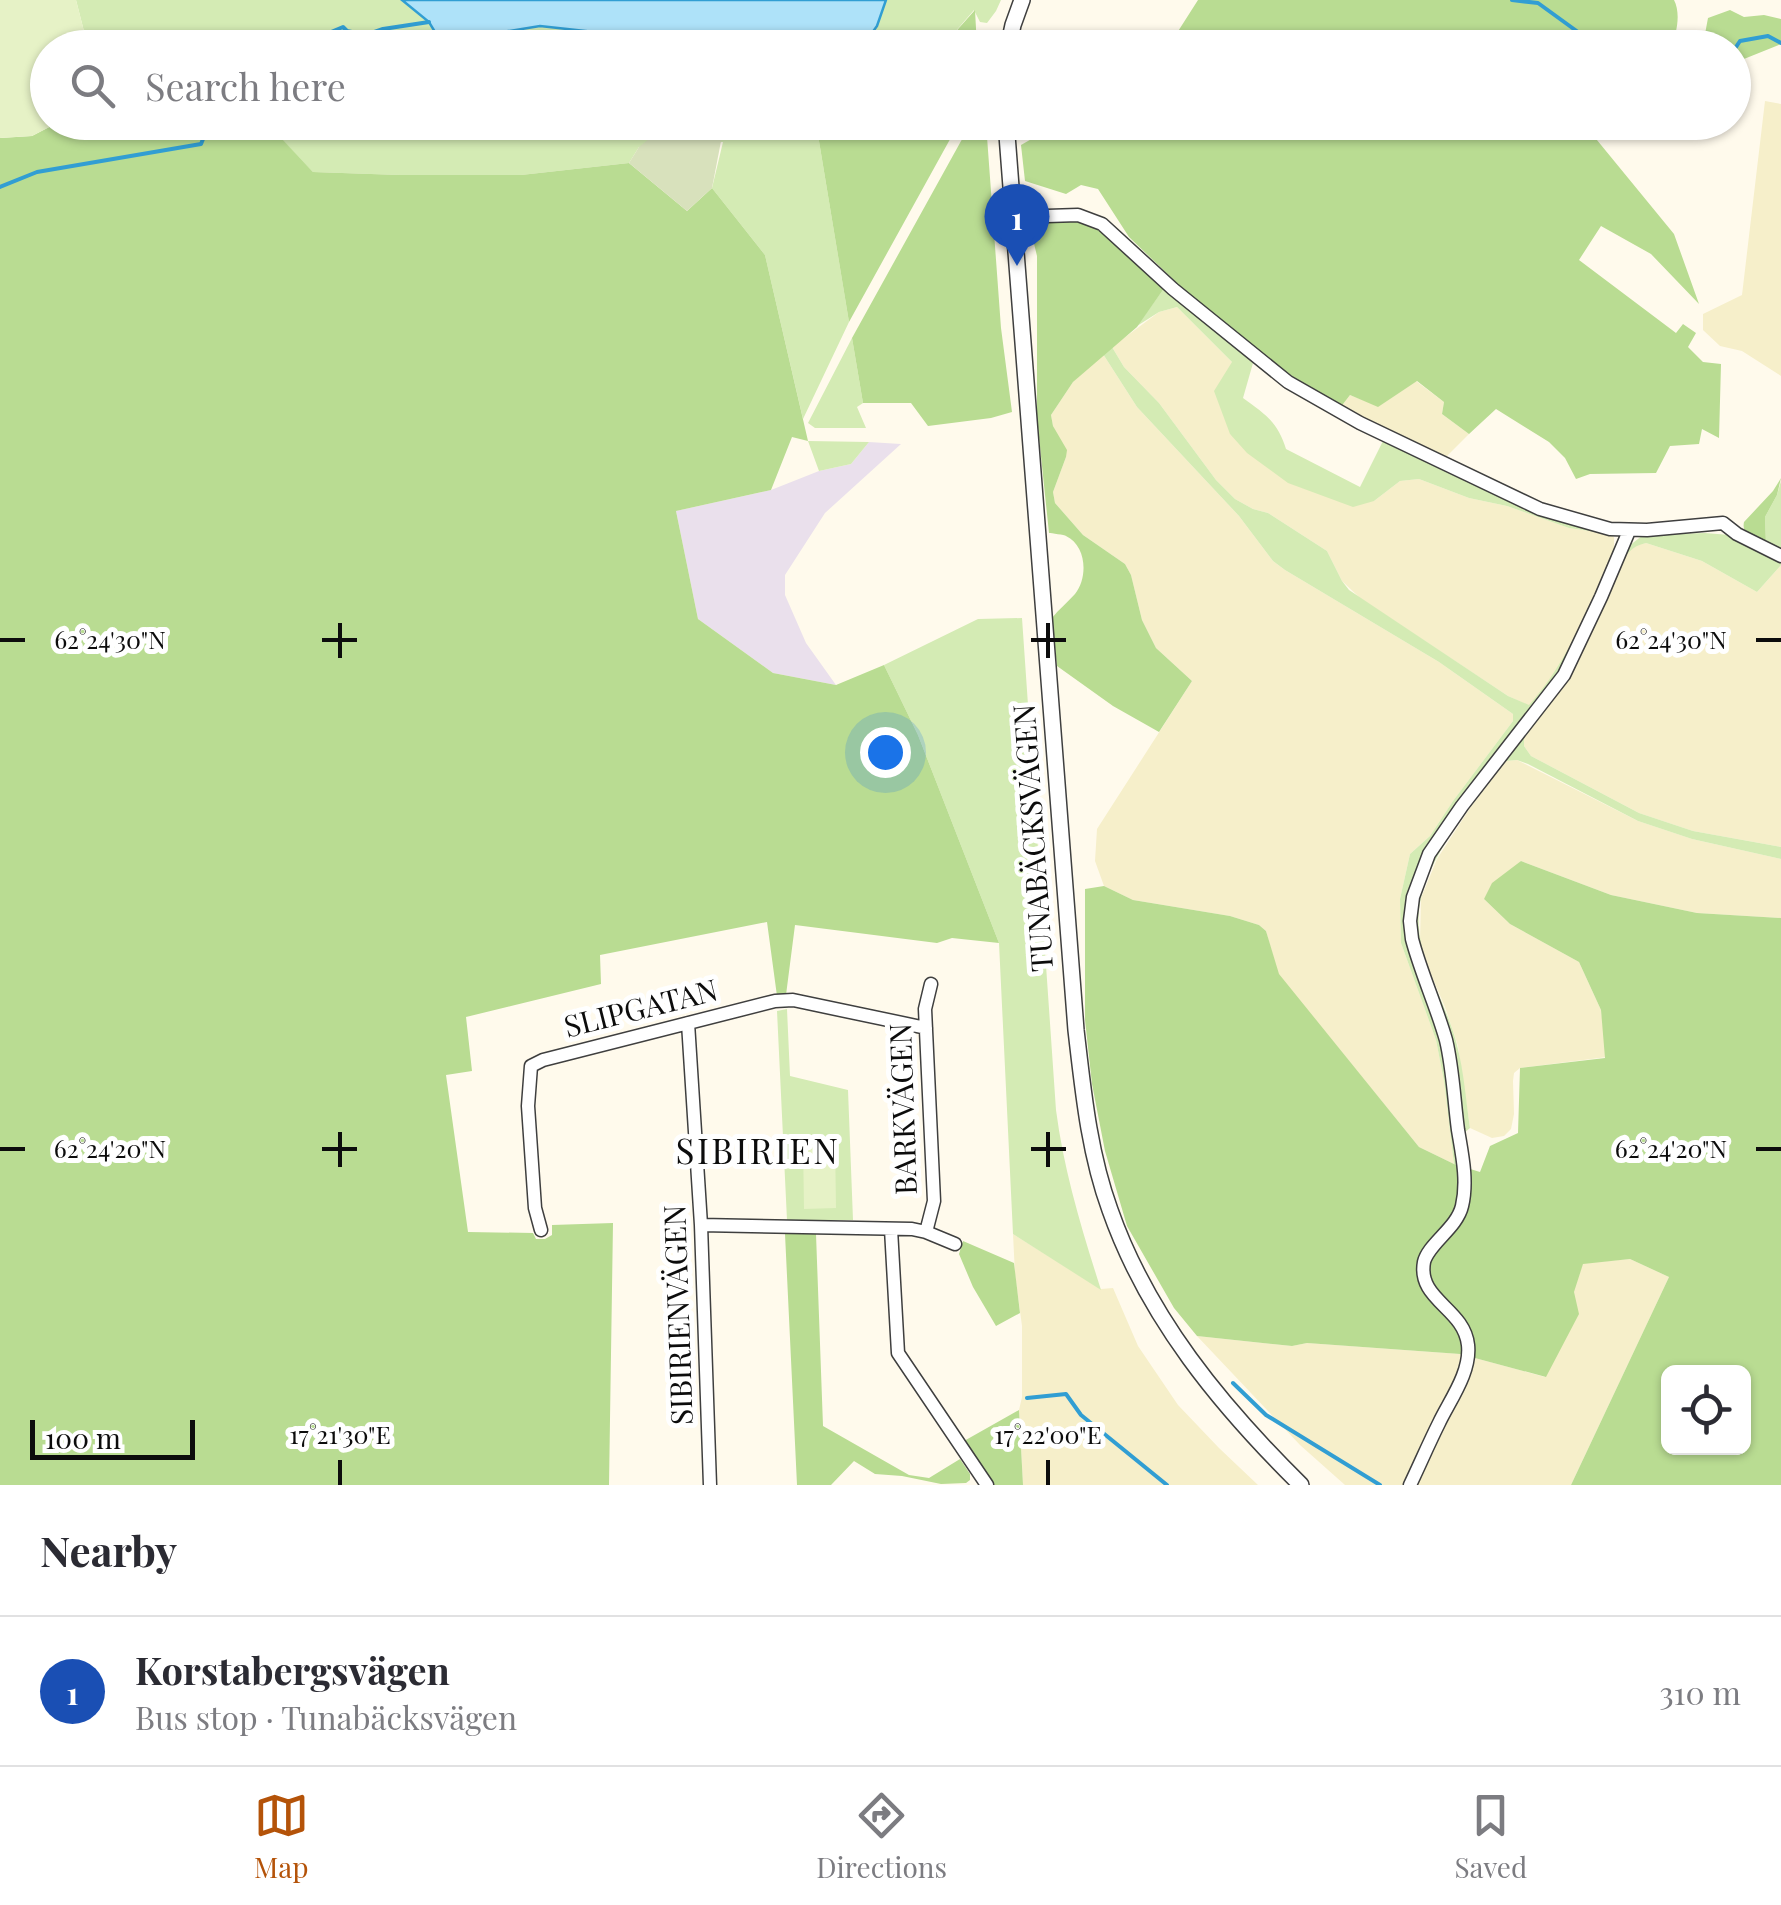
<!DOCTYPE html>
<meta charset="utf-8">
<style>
:root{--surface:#fff;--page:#f2f2f3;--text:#2b2b33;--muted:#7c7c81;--line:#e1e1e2;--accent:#b45309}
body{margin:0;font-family:"Playfair Display",serif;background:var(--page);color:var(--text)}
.controls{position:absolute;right:30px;bottom:30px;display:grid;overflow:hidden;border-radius:15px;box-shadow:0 2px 8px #0004}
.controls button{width:90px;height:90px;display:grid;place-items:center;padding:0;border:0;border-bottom:2px solid var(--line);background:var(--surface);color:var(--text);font:50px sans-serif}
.scale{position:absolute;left:30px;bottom:25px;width:165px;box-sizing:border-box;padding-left:10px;border:5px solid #0c0c0c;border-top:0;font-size:28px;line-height:35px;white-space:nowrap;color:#0c0c0c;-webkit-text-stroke:8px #fff;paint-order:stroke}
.you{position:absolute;left:885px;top:752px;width:35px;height:35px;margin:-25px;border:8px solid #fff;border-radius:50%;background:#1a73e8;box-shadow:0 0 0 15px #1a73e833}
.badge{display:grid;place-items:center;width:65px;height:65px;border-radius:50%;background:var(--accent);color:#fff;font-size:32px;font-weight:700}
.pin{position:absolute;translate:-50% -82px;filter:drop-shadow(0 2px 5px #0008)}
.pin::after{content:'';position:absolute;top:52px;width:35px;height:30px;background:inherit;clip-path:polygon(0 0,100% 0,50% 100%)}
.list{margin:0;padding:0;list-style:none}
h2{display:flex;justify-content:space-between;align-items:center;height:130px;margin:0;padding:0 40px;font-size:42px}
h2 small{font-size:32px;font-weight:400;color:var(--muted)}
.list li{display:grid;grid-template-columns:65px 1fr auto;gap:30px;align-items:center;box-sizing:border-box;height:150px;padding:0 40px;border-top:2px solid var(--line)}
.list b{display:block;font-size:38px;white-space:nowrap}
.list p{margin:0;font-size:32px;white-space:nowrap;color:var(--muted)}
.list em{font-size:32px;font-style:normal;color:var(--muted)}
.icon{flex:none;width:55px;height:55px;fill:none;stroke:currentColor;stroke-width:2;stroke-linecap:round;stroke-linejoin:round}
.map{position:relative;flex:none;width:1781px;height:1485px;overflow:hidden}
.search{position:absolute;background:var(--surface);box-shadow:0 2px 8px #0004;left:30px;right:30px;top:30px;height:110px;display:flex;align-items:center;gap:25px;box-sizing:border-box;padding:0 35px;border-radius:55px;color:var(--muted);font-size:38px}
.sheet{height:280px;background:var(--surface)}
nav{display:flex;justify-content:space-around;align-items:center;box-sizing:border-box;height:140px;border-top:2px solid var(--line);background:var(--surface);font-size:28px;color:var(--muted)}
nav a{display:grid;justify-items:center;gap:5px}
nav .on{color:var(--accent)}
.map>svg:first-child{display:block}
.industrial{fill:#eae0ec}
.farmland{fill:#f6efca}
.green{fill:#d4ebb4}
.forest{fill:#b9dc92;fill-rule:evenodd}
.cemetery{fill:#d8e1bc}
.pitch{fill:#e6f2c6}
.water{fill:#aee2f9;stroke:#319ed3;stroke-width:2.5}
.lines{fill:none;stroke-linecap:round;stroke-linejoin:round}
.stream{stroke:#319ed3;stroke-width:4}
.minor-casing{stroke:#3f3f3f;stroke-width:15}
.tertiary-casing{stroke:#3f3f3f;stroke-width:18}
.minor{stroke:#fff;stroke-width:12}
.tertiary{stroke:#fff;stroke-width:15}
.ticks{fill:none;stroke:#0c0c0c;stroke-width:4}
.labels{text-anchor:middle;stroke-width:10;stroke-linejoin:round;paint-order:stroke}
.street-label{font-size:30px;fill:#0c0c0c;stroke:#fff}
.quarter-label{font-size:35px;letter-spacing:2.5px;fill:#0c0c0c;stroke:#fff}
.ticks-label{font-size:25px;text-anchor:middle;fill:#0c0c0c;stroke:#fff;stroke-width:10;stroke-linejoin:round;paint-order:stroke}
</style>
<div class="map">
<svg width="1781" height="1485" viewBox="0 0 1781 1485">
<rect width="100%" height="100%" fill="#fffaec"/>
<path class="industrial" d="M869,442L901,444L825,513L785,575V595L806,643L836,685L773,673L698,619L676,511L771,490L819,471L851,464Z"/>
<path class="farmland" d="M1765,101L1781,104V376L1742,351L1720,346L1703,330V314L1742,295Z
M1177,307L1232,362L1230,434L1374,501L1400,481L1419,479L1469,498L1507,506L1569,528L1610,534L1614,537V552L1568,651L1548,685L1530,706L1508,696L1360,598L1342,581L1327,551L1268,513L1253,509L1235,499L1216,480L1159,403L1124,367L1112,347L1159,312Z
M1103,354L1137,407L1239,516L1273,561L1285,570L1439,662L1513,714V721L1453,801L1430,836L1410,854L1400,899L1401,943L1436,1040L1444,1081L1454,1164L1419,1147L1278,974L1266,931L1259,925L1230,916L1133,900L1104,886L1095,861L1097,829L1192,681L1156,648L1142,620L1131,575L1125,564L1083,535L1055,503L1053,492L1066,457L1053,426L1051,415L1073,382Z
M1416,381L1444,402L1442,414L1469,434L1443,460L1340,408L1350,395L1378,406Z
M1646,543L1702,561L1757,592L1781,565V847L1693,831L1639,813L1531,756L1524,746V738L1559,691L1618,567L1629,551L1636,545Z
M1517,760L1638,821L1692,839L1781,859V918L1697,913L1611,895L1521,861L1484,899L1510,924L1579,962L1601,1010L1607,1057L1520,1068L1514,1073L1513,1081L1514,1114L1511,1129L1504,1136L1492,1138L1470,1128L1458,1046L1445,1007L1425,961L1420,941L1421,898L1437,859L1470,808L1506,761Z
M1013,1234L1101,1289L1113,1288L1138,1346L1178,1405L1219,1448L1258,1485H1023L1019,1410L1022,1397V1326L1015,1274Z
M1630,1259L1669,1277L1571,1485H1345L1300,1445L1197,1336L1292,1346L1307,1343L1460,1354L1545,1377L1583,1263Z"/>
<path class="green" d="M76,0H402L429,22L441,42L540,26L658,39L697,47H88Z
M886,0H1001L996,11L987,23L980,22L974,10L942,47L862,48L877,26Z
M266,123H816L849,322L803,419L765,255L712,188L723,142L639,147L629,163L521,175H400L313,172Z
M1165,287L1253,363L1243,398C1265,414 1278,422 1286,449L1360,487L1383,441L1540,512L1610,534L1569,528L1507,506L1469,498L1419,479L1400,481L1374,501L1353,507L1288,483L1247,453L1230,434L1214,391L1232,362L1177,307L1159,312L1137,326Z
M852,338L863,403L857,407L866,428H815L808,423Z
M1112,347L1124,367L1159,403L1216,480L1235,499L1253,509L1268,513L1327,551L1342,581L1349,590L1508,696L1529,705C1559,672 1577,633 1596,593L1598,594L1552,686L1424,851C1383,942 1428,974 1445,1058C1452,1093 1454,1130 1458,1165L1454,1164L1444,1081L1436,1040L1401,943L1400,899L1410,854L1430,836L1453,801L1513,721V714L1439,662L1285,570L1273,561L1239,516L1137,407L1103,354Z
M808,441L869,442L851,464L819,471Z
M1781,481V551L1766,544L1765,517L1777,495Z
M1705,533L1730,535L1781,560V565L1757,592L1702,561L1646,543C1631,546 1626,555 1618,567L1629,546L1643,535Z
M1022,618L1056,1110C1064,1172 1082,1230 1101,1290L1013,1234L999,943L918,735L884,665L978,619Z
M1544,711L1524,738V746L1531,756L1639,813L1693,831L1781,847V859L1692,839L1638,821L1528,764L1517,760L1506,761C1476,800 1432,850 1421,898C1409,950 1445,996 1457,1045C1464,1072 1466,1101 1470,1128L1464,1133L1414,920C1426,837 1493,773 1544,711Z
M787,1009L790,1076L848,1090L853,1220H787L777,1011Z"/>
<path class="forest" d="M1198,0H1674C1681,13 1677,35 1670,47H1168Z
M975,10L977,47H942Z
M1730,10L1744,17L1764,15L1781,19V44L1734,63V48L1680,47L1683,43L1705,34L1708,18Z
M266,122L313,172L400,175H521L629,163L687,211L712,188L765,255L808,441L792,437L771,490L676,511L698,619L773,673L836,685L884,665L918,735L999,943L952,938L937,943L795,925L786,995L777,996L767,922L600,955L601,984L466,1017L472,1071L446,1075L468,1232L533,1233L536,1239H545L552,1235V1225L613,1223L609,1485H0V138L32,136L57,123H117L116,134L175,123Z
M1031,122L1583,123L1674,234L1699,304L1651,254L1601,226L1579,260L1676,333L1683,324L1696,333L1688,347L1703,362L1721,364L1719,438L1702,429L1699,444L1670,446L1656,473L1590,474L1576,479L1565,458L1549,442L1496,409L1469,434L1442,414L1444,402L1417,381L1378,407L1350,395L1340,408L1259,354L1206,311L1129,237L1098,189L1081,185L1066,194L1025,181L1021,145L1035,137Z
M816,123H959L849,322Z
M971,123H986L1001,328L1012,412L991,418L928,426L911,403H863L852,338Z
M1059,220L1080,222L1097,228L1165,287L1137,327L1073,382L1051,415L1053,426L1067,450L1066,457L1053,492L1055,503L1083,535L1125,564L1131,575L1142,620L1156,648L1192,681L1159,732L1113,706L1057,666L1052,618C1059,609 1068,602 1075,594C1088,578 1087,546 1066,536C1065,535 1051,533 1049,533L1037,418V256L1029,223Z
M1781,478L1777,495L1765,517L1766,544C1755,539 1741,535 1744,522L1773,491Z
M1521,861L1611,895L1697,913L1781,918V1485H1571L1669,1277L1630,1259L1583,1264L1574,1292L1579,1314L1546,1377L1460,1354L1307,1343L1292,1346L1197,1336L1174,1308L1127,1226L1105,1151L1092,1084L1085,1020V889L1104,886L1133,900L1230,916L1259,925L1266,931L1279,974L1419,1147L1454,1164L1480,1172L1490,1146L1518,1133L1520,1068L1605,1058L1601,1010L1579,962L1510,924L1484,899L1492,883ZM1668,1372H1744V1448H1668Z
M785,1234H816L823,1426L909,1475L929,1478L960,1459L970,1474V1480L966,1483L941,1484L902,1476L875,1474L854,1461L831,1485H797Z
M963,1241L1014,1263L1020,1313L996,1326L973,1287L959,1254Z
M1019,1410L1023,1485H993L964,1441Z"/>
<path class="cemetery" d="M722,136L712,188L687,211L629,163L639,147L649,139Z"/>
<path class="pitch" d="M0,0H76L88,47L48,48V122L57,123L32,136L0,138Z
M835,1141L836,1208L804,1209L803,1142Z"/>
<path class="water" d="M402,0H886L877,26L862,47H697L658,39L540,26L441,42L429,22Z"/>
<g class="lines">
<path class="stream" d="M1512,0L1538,3L1600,48
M293,48L343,27L347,31L366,35L383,29L429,22
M1734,50L1740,41L1768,36L1781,43
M0,187L37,172L201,144L210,122
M1233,1383L1266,1415L1380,1485
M1027,1398L1066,1394L1081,1415L1167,1485"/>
<g class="minor-casing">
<path id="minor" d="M1012,217L1078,215L1102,224L1173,289L1288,382L1360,423L1540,509L1610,529L1647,530L1723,523L1737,534L1781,556
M688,1023L701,1225L710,1485
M701,1225L912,1229L926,1232L955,1244
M891,1229L898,1353L987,1485
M541,1230L535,1208L528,1106L531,1066L543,1060L775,1001L793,1000L926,1028
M926,1232L934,1201L925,1009L931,984
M1410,1485C1420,1464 1429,1443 1439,1423C1450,1400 1471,1372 1468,1345C1464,1308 1417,1300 1424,1262C1428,1244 1457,1228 1462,1206C1468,1181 1462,1154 1458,1130C1454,1100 1453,1069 1446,1040C1436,1005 1421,973 1412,939L1410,921L1413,897L1429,854L1462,806L1564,675L1601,597L1629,531"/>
</g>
<g class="tertiary-casing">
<path id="tertiary" d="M1008,48L1013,25L1022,0
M1006,122L1076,1030C1083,1090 1089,1153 1110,1210C1148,1318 1221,1406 1301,1485"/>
</g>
<use href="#minor" class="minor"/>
<use href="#tertiary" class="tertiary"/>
</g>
<path class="ticks" d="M340,623V658M1048,623V658M0,640H25M322,640H357M1031,640H1066M1756,640H1781M340,1132V1167M1048,1132V1167M0,1149H25M322,1149H357M1031,1149H1066M1756,1149H1781M340,1460V1485M1048,1460V1485"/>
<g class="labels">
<g class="street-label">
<text transform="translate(1034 838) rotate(-94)" y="10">TUNABÄCKSVÄGEN</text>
<text transform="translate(641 1009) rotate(-14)" y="10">SLIPGATAN</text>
<text transform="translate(904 1109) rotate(-92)" y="10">BARKVÄGEN</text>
<text transform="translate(679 1315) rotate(-92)" y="10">SIBIRIENVÄGEN</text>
</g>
<g class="quarter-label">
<text x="758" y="1164">SIBIRIEN</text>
</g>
</g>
<g class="ticks-label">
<text x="110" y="649">62°24'30"N</text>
<text x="1671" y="649">62°24'30"N</text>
<text x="110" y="1158">62°24'20"N</text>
<text x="1671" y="1158">62°24'20"N</text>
<text x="340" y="1444">17°21'30"E</text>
<text x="1048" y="1444">17°22'00"E</text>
</g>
</svg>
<div class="controls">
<button><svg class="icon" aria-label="locate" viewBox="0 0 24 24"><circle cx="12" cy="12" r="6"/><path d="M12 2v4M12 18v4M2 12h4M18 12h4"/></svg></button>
</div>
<div class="scale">100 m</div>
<div class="you"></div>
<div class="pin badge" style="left:1017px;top:266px;background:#1a4fb4">1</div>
<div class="search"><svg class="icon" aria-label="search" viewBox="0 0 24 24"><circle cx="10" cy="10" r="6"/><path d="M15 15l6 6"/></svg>Search here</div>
</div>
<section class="sheet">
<h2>Nearby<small></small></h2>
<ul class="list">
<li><span class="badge" style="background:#1a4fb4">1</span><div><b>Korstabergsvägen</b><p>Bus stop · Tunabäcksvägen</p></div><em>310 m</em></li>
</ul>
</section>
<nav>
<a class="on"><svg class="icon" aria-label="map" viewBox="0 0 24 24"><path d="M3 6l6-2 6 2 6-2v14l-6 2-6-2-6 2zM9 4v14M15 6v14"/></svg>Map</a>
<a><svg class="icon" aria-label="directions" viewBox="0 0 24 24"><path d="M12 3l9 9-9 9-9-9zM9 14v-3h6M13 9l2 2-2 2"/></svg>Directions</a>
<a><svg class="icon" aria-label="saved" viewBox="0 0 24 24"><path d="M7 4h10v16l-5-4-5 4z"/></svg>Saved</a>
</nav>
